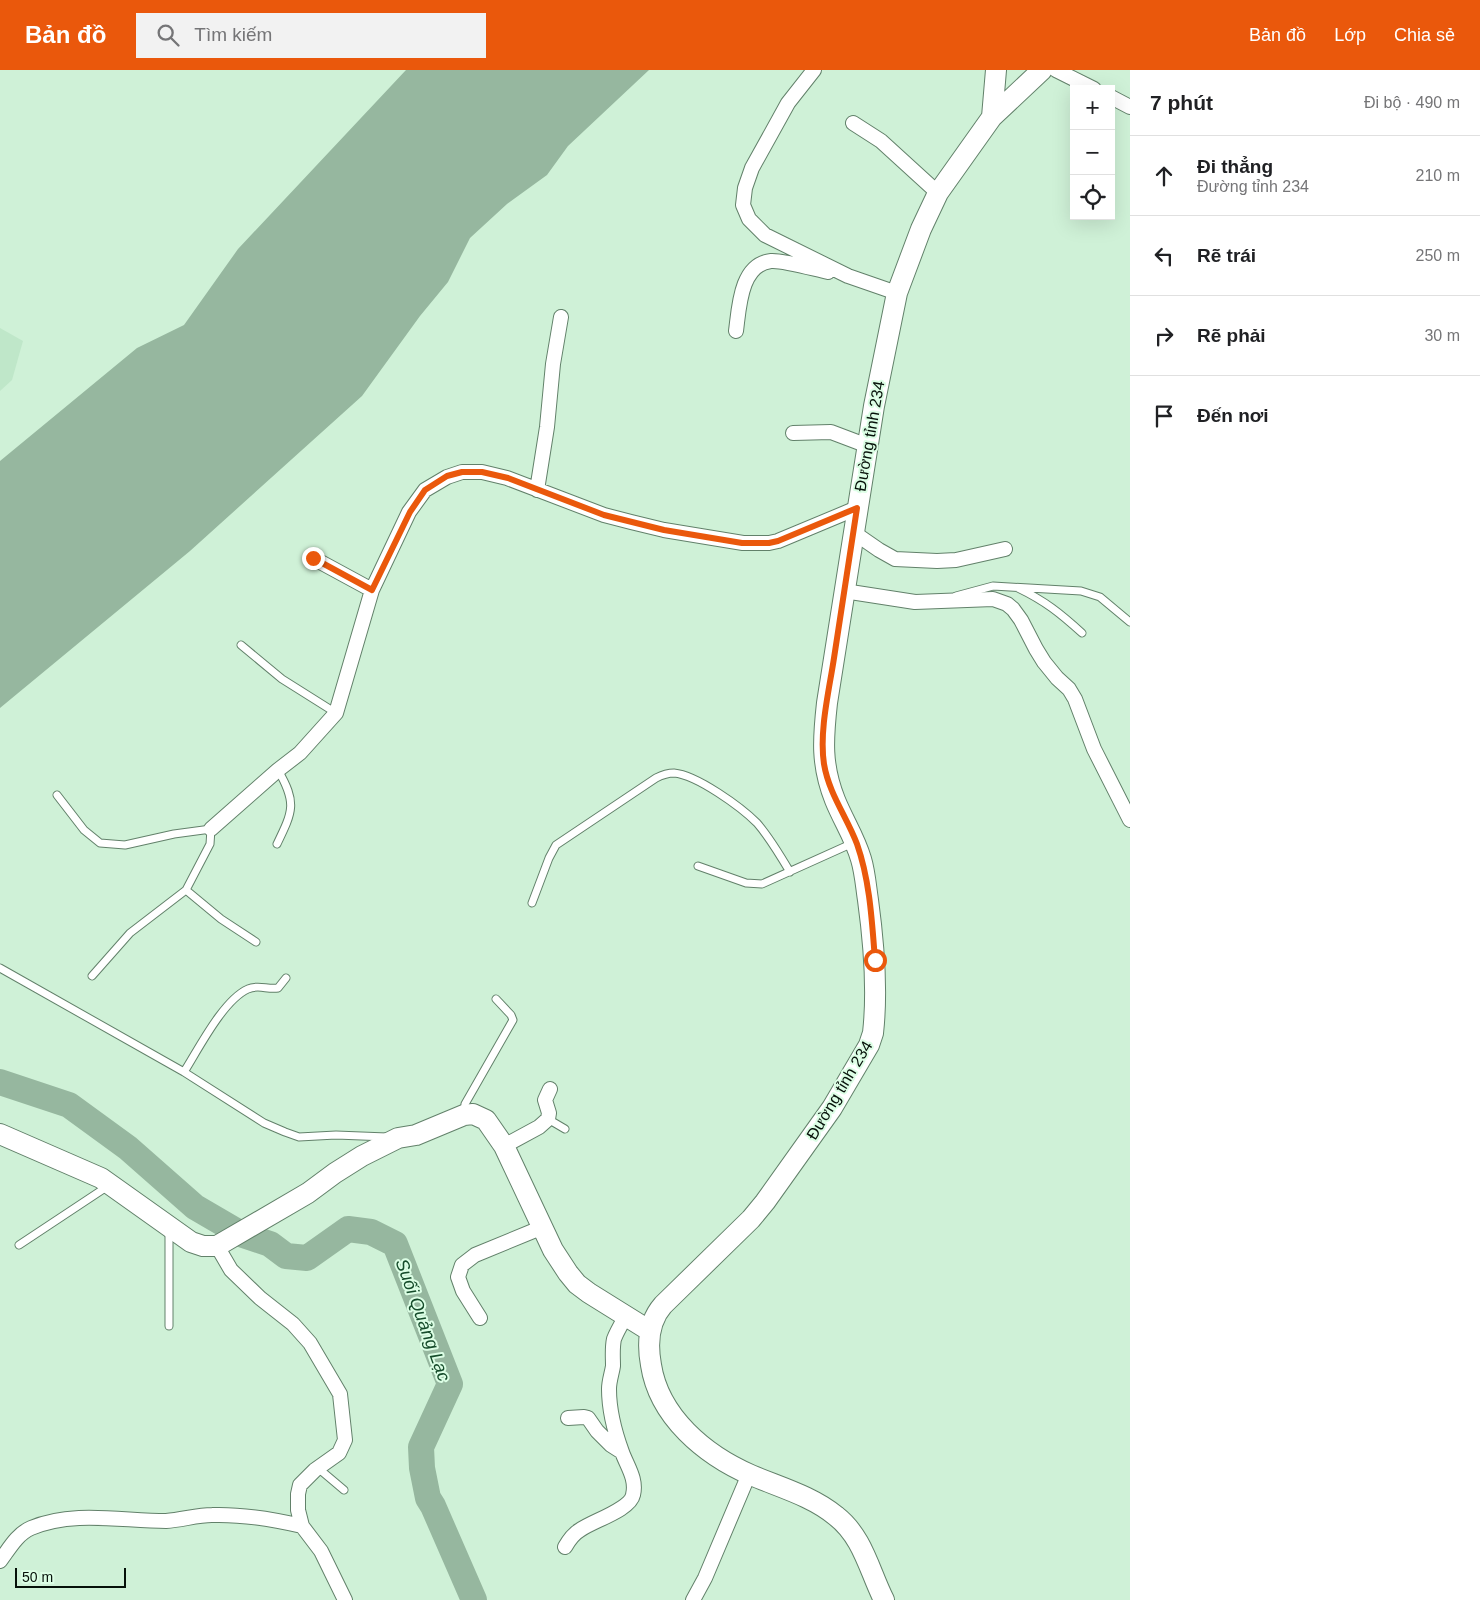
<!DOCTYPE html>
<html lang="vi">
<meta charset="utf-8">
<style>
:root{--surface:#fff;--page:#f2f2f2;--text:#202124;--muted:#757577;--line:#e0e0e0;--accent:#ea580c}
body{margin:0;font-family:Arial,sans-serif;background:var(--page);color:var(--text)}
.controls{position:absolute;right:15px;top:15px;display:grid;overflow:hidden;border-radius:0px;box-shadow:0 5px 20px #0002}
.controls button{width:45px;height:45px;display:grid;place-items:center;padding:0;border:0;border-bottom:1px solid var(--line);background:var(--surface);color:var(--text);font:25px sans-serif}
.scale{position:absolute;left:15px;bottom:12px;width:111px;box-sizing:border-box;padding-left:5px;border:2px solid #061109;border-top:0;font-size:14px;line-height:18px;white-space:nowrap;color:#061109;-webkit-text-stroke:4px #dcfee5;paint-order:stroke}
.stop{position:absolute;width:15px;height:15px;margin:-11px;border:4px solid #ea580c;border-radius:50%;background:#fff}
.stop.end{background:#ea580c;border-color:#fff;box-shadow:0 1px 5px #0008}
.list{margin:0;padding:0;list-style:none}
h2{display:flex;justify-content:space-between;align-items:center;height:65px;margin:0;padding:0 20px;font-size:21px}
h2 small{font-size:16px;font-weight:400;color:var(--muted)}
.list li{display:grid;grid-template-columns:32px 1fr auto;gap:15px;align-items:center;box-sizing:border-box;height:80px;padding:0 20px;border-top:1px solid var(--line)}
.list b{display:block;font-size:19px;white-space:nowrap}
.list p{margin:0;font-size:16px;white-space:nowrap;color:var(--muted)}
.list em{font-size:16px;font-style:normal;color:var(--muted)}
.icon{flex:none;width:28px;height:28px;fill:none;stroke:currentColor;stroke-width:2;stroke-linecap:round;stroke-linejoin:round}
.map{position:relative;flex:none;width:1130px;height:1530px;overflow:hidden}
header{display:flex;align-items:center;gap:30px;box-sizing:border-box;height:70px;padding:0 25px;background:var(--accent);color:#fff}
header strong{font-size:24px}
nav{display:flex;gap:28px;margin-inline-start:auto;font-size:18px}
.search{width:350px;height:45px;background:var(--page);display:flex;align-items:center;gap:12px;box-sizing:border-box;padding:0 18px;border-radius:0px;color:var(--muted);font-size:19px}
main{display:flex}
aside{flex:1;background:var(--surface)}
.map>svg:first-child{display:block}
.built{fill:#bfe7c9}
.water{fill:#96b79f}
.lines{fill:none;stroke-linecap:round;stroke-linejoin:round}
.river{stroke:#96b79f;stroke-width:26}
.lane-casing{stroke:#62816a;stroke-width:9}
.street-casing{stroke:#62816a;stroke-width:16}
.secondary-casing{stroke:#62816a;stroke-width:22}
.lane{stroke:#fff;stroke-width:7}
.street{stroke:#fff;stroke-width:14}
.secondary{stroke:#fff;stroke-width:20}
.route{stroke:#ea580c;stroke-width:6}
.labels{text-anchor:middle;stroke-width:4;stroke-linejoin:round;paint-order:stroke}
.street-label{font-size:16px;fill:#061109;stroke:#dcfee5}
.water-label{font-size:18px;font-style:italic;fill:#154b2a;stroke:#dcfee5}
</style>
<header>
<strong>Bản đồ</strong>
<div class="search"><svg class="icon" aria-label="search" viewBox="0 0 24 24"><circle cx="10" cy="10" r="6"/><path d="M15 15l6 6"/></svg>Tìm kiếm</div>
<nav><a>Bản đồ</a><a>Lớp</a><a>Chia sẻ</a></nav>
</header>
<main>
<div class="map">
<svg width="1130" height="1530" viewBox="0 0 1130 1530">
<rect width="100%" height="100%" fill="#cff1d7"/>
<path class="built" d="M0,258L23,271L12,310L0,321Z"/>
<path class="water" d="M406,0H649L568,76L547,105L507,134L470,168L448,212L420,246L362,326L190,481L0,638V391L137,278L184,255L238,179Z"/>
<g class="lines">
<path class="river" d="M0,1012L69,1035L128,1078L195,1137L243,1165L270,1174L286,1186L307,1188L348,1159L371,1162L395,1174L450,1314L421,1377L422,1398L428,1428L433,1436L474,1530"/>
<g class="lane-casing">
<path id="lane" d="M1018,518C1045,531 1060,543 1082,563
M956,526L993,516L1081,521L1100,527L1130,552
M241,575L282,609L336,643
M57,725L84,760L100,773L125,775L174,764L211,759L210,774L186,820L221,849L256,872
M277,774C293,741 297,733 278,700
M698,796L746,813L762,814L853,773
M532,833L549,788L556,775L656,708C662,705 667,703 674,703C697,705 741,737 757,753C770,768 780,785 790,802
M0,898L184,1002L264,1053L285,1062L299,1067L336,1065L387,1067
M92,906L130,863L186,820
M184,1002C198,980 223,930 248,919C258,914 268,920 278,918L286,908
M464,1043L465,1034L513,950L511,945L496,929
M548,1049L565,1059
M169,1161V1256
M19,1175L108,1116
M318,1398L344,1420"/>
</g>
<g class="street-casing">
<path id="street" d="M814,0L788,33L752,98L745,118L743,135L749,149L765,165L848,206L897,223
M1056,0L1094,19
M1111,27L1130,37
M853,53L881,71L938,123
M736,261C739,239 740,194 771,191C783,190 814,199 828,202
M793,363L831,362L868,376
M537,420L547,357L553,294L561,247
M853,462L879,480L895,489L937,491L956,490L1005,479
M313,488L372,520
M844,521L915,532L993,529L1007,534L1013,539L1021,550L1036,579L1044,592L1057,608L1069,619L1075,629L1094,679L1130,750
M211,759L278,700L300,683L336,643L372,520L409,442L425,420L447,407L462,402H482L507,408L604,445L631,452L664,460L743,473H769L778,471L857,438
M504,1076L539,1057L548,1049L549,1043L545,1030L550,1019
M217,1176L231,1200L260,1228L293,1254L310,1273L340,1324L345,1370L339,1383L315,1400L300,1415L298,1424V1440L302,1456
M480,1248L463,1221L458,1207L462,1195L475,1185L543,1157
M568,1348L584,1347L588,1348L597,1361L611,1375L622,1382
M565,1477C569,1470 573,1464 580,1460C592,1451 630,1440 633,1425C637,1409 627,1396 622,1382C615,1363 609,1339 609,1319C609,1311 612,1303 613,1296C613,1287 612,1278 614,1269C617,1261 622,1253 626,1246
M0,1491C9,1479 17,1464 31,1458C73,1440 122,1451 166,1451C182,1450 197,1445 212,1445C242,1444 272,1449 302,1456L321,1481L345,1530
M693,1530L705,1508L749,1404"/>
</g>
<g class="secondary-casing">
<path id="secondary" d="M992,47L996,0
M0,1064L101,1108L191,1172L203,1176H217L308,1123L335,1103L362,1086L398,1068L416,1065L464,1045L473,1044L486,1050L504,1076L553,1180L568,1203L577,1214L589,1223L650,1261
M884,1530C869,1500 863,1467 836,1446C812,1426 779,1417 751,1405C705,1385 659,1347 651,1295C647,1273 648,1252 663,1235L751,1149L765,1132L832,1038L869,975L873,963C878,919 874,874 868,830C866,817 865,802 861,789C855,768 843,750 835,730C821,695 823,669 827,633L874,336L897,223L921,159L938,123L992,47L1042,0"/>
</g>
<use href="#lane" class="lane"/>
<use href="#street" class="street"/>
<use href="#secondary" class="secondary"/>
</g>
<g class="lines">
<path class="route" d="M313,488L372,520L410,442L425,420L447,406L462,402H482L508,408L604,445L664,460L742,473H769L778,471L857,438C849,488 842,538 834,588C829,621 819,661 824,694C829,724 847,747 857,774C870,811 872,852 875,890"/>
</g>
<g class="labels">
<g class="street-label">
<text transform="translate(869 366) rotate(-80)" y="6">Đường tỉnh 234</text>
<text transform="translate(839 1020) rotate(-59)" y="6">Đường tỉnh 234</text>
</g>
<g class="water-label">
<text transform="translate(423 1250) rotate(70)" y="6">Suối Quảng Lạc</text>
</g>
</g>
</svg>
<div class="controls">
<button>+</button>
<button>−</button>
<button><svg class="icon" aria-label="locate" viewBox="0 0 24 24"><circle cx="12" cy="12" r="6"/><path d="M12 2v4M12 18v4M2 12h4M18 12h4"/></svg></button>
</div>
<div class="scale">50 m</div>
<div class="stop" style="left:875px;top:890px"></div>
<div class="stop end" style="left:313px;top:488px"></div>
</div>
<aside>
<h2>7 phút<small>Đi bộ · 490 m</small></h2>
<ul class="list">
<li><svg class="icon" aria-label="ahead" viewBox="0 0 24 24"><path d="M12 20V5M6 11l6-6 6 6"/></svg><div><b>Đi thẳng</b><p>Đường tỉnh 234</p></div><em>210 m</em></li>
<li><svg class="icon" aria-label="left" viewBox="0 0 24 24"><path d="M17 20v-9H6M10 6l-5 5 5 5"/></svg><div><b>Rẽ trái</b></div><em>250 m</em></li>
<li><svg class="icon" aria-label="right" viewBox="0 0 24 24"><path d="M7 20v-9h11M14 6l5 5-5 5"/></svg><div><b>Rẽ phải</b></div><em>30 m</em></li>
<li><svg class="icon" aria-label="arrive" viewBox="0 0 24 24"><path d="M6 21V4h12l-3 4 3 4H6"/></svg><div><b>Đến nơi</b></div></li>
</ul>
</aside>
</main>
